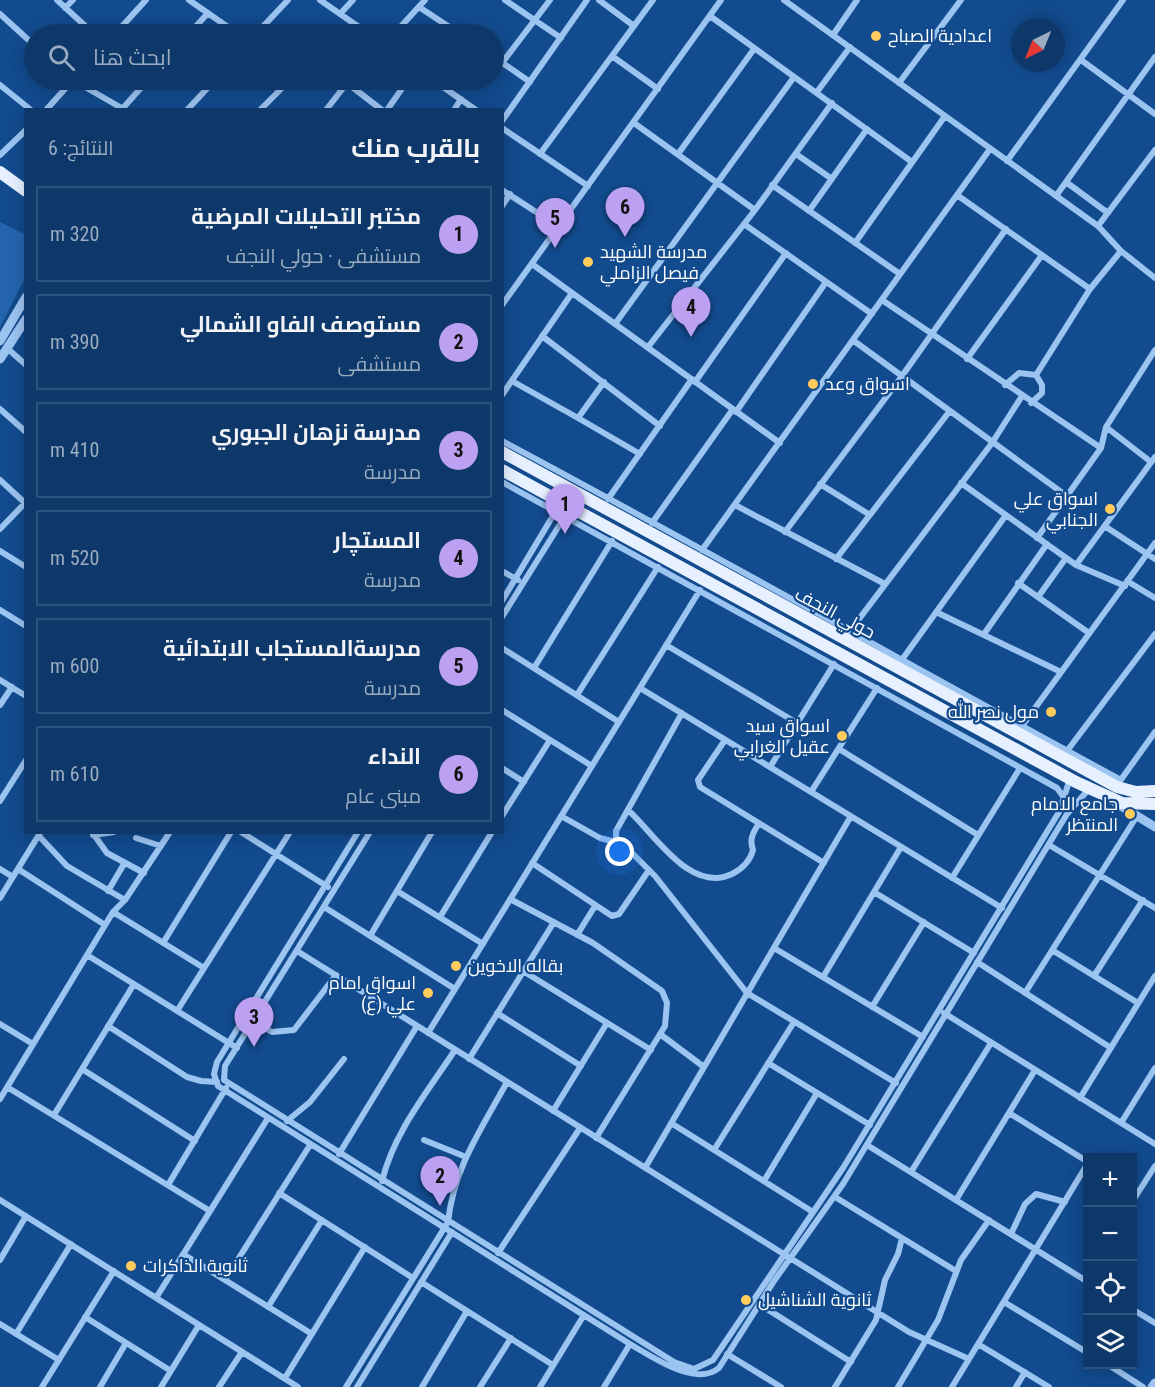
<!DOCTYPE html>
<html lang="ar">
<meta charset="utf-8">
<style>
:root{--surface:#0e386a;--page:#1c4372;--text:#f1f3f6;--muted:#9bacc1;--line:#2e527e;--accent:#bca0f2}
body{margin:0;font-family:"Roboto Condensed",Cairo,sans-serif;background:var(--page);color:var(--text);direction:rtl}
.controls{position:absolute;right:18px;bottom:18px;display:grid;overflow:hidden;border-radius:0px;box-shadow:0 3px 15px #0003}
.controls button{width:54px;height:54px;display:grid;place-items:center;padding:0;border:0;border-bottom:2px solid var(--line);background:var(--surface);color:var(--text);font:30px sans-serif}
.compass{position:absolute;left:1011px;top:18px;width:54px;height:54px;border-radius:50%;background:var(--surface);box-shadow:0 3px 15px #0003;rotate:223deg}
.you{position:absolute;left:620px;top:852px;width:21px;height:21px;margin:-15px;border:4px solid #fff;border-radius:50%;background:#1a73e8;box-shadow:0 0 0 9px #1a73e833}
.badge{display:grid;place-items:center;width:39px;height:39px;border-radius:50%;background:var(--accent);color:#111;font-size:20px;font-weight:700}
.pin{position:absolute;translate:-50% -50px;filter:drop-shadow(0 2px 3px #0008)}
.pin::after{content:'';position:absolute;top:32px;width:21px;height:18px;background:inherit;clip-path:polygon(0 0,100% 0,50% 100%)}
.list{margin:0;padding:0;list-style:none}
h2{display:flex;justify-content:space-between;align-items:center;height:78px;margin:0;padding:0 24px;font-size:26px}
h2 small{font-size:20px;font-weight:400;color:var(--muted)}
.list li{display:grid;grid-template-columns:39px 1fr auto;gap:18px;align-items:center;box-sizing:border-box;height:96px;margin:0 12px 12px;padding:0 12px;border:2px solid var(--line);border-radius:0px}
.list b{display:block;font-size:22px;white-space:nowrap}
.list p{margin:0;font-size:20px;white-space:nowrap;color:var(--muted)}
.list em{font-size:20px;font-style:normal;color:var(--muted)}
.icon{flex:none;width:33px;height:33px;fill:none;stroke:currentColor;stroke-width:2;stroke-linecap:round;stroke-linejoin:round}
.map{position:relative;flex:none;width:1155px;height:1387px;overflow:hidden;direction:ltr}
.search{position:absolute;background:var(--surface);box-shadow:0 3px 15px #0003;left:24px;top:24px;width:480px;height:66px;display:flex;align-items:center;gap:15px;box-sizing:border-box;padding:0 21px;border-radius:33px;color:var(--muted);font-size:22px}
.panel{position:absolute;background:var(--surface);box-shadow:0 3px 15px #0003;left:24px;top:108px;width:480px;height:726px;border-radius:0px;direction:rtl}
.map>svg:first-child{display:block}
.green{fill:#2465ad}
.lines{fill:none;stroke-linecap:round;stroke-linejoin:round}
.minor{stroke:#9cc4f1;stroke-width:6}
.tertiary{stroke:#9cc4f1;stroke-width:9}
.primary{stroke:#e6f0ff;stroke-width:12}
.poi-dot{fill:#ffcc5c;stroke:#124b8e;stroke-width:2}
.labels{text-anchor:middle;stroke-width:4.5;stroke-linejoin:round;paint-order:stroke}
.poi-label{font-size:18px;fill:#fff;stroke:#124b8e;text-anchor:start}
.street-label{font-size:18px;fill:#fff;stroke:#124b8e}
</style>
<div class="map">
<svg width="1155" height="1387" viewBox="0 0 1155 1387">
<rect width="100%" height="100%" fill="#124b8e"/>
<path class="green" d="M0,222L26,235L25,278L0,327Z"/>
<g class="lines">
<path class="minor" d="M57,0L94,34
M189,0L238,34
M320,0L369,34
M505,0L561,38
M599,0L634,26
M784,0L1098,226L1121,251L1155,278
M419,7L460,34
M65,8L73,0
M0,14L34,45
M340,14L353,0
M710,16L912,162
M265,25L279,34
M115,34L146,0
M189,34L208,13
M256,34L288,0
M394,34L425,0
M833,35L857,0
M612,56L658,89
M494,57L530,82
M1081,60L1155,114
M502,63L550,0
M73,80L125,110
M343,80L382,110
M433,80L476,110
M899,83L961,0
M0,85L31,110
M817,92L850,47
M123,108L148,80
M46,110L73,80
M187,110L215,80
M260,110L290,80
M326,110L347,83
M387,110L408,80
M454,110L461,99
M502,121L587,0
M634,123L755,210
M502,128L588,186
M540,154L653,0
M678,154L754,49
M796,154L832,179
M0,155L26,130
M1007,161L1123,0
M1066,182L1108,213
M772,185L900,274
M502,190L558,226
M957,195L1090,289
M1056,196L1155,57
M502,206L510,194
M809,211L867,129
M744,224L872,314
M1098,226L1155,150
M855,243L945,116
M532,264L780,443
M882,300L1101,448
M502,305L721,0
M615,324L794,77
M542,336L660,426
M854,341L1068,497
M648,347L755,210L832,103
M8,349L26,365
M967,359L1042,255
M512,381L578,418L604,382
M695,382L786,253
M1005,385L1019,373L1036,375L1090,289L1121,251
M502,395L572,293
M1031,403L1042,393V385L1036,375
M0,409L26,432
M736,412L826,282
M578,418L640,454
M502,441C710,552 914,668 1121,780
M1151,462L1106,427L1155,350
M0,480L25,503
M502,482L1057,788L1065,799
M961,483L1076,565L1125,586
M820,484L870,515
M608,499L692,379
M735,505L885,584
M652,523L733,409
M1106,527L1155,559
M0,529L26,502
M785,532L902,376L1006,229
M1037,538L1101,448L1106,427
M702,550L990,149
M0,551L26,567
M836,559L949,412
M1076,565L1155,457
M502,571L518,580
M1127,581L1155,598
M1018,583L1089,633
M1038,597L1066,558
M502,601L557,509
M0,610L26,626
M936,612L1061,672
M502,617L567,513
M984,634L1047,544
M847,635L992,443L1022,396
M666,645L797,723
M502,648L619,722
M901,661L1006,515
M534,668L612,541
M0,680L26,696
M640,688L1002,908
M577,695L658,567
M0,705L12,687
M502,710L592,766
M682,713L616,831V837L655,876L747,993L896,1083
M1022,726L1155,543
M725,740L698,780L700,787L824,863
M839,749L978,835
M1067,751L1155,634
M770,767L834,664
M502,768L524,782
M1120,781L1155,732
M811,792L877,688
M0,801L26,760
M628,810C655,834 690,894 732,874C742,869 750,861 753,850C749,839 753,833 759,823
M502,816L550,740
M561,816L600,838L620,843
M92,832L107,853L144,873
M241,832L328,887
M358,832L217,1062L214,1074L218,1086L630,1344C654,1358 696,1387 719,1368L774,1281L843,1184L1067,814L1089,789
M370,832L225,1066L224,1080L674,1362L694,1369L713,1360L843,1168L1059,812L1070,779
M93,835L114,832
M39,836L67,866L125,900
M136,838L161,846
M1049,845L1155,908
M532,863L612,916L619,914L649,870
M0,869L13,877
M18,869L105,925
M952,878L1020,768
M108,891L124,864
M397,891L483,944
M874,892L974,953
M0,898L40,833
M510,899L593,943L662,991L667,1003L665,1026L596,1138
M324,907L455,989
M113,912L204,968
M440,917L492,832
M577,935L595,906
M370,936L432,832
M163,943L231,832
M774,948L923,1037
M1052,950L1138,1003
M297,951L909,1332L969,1359
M87,955L237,1048
M977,962L1111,1048
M523,971L651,1050
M1094,976L1143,900
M823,977L901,847
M1025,993L1137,816
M872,1007L924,922
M177,1011L290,832
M497,1013L581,1066
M944,1013L1155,1144
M253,1021L272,1032L294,1030L336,975
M0,1024L33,1044
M108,1026L187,1077L201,1081L217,1082
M428,1033L700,590
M660,1034L704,1067
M469,1059L554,922
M768,1063L870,1125
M82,1069L195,1141
M7,1087L210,1211
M1080,1098L1155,976
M0,1099L113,912L125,900L170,832
M553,1111L607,1023
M1009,1113L1088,1162
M54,1115L134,984
M287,1121L310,1102L344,1059
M671,1123L813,1212
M1121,1123L1155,1068
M424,1140L466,1157
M867,1145L1088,1282
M714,1150L794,1022
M339,1154L417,1026
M645,1168L851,816
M911,1172L991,1043
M382,1181C394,1132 428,1091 455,1050
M764,1181L817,1093
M168,1185L226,1088
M279,1193L413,1278
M835,1197L956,1271
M0,1200L298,1387
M956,1200L1035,1070
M1132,1202L1155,1166
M1011,1234L1025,1204L1036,1194L1065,1202
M498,1253L580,1128
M183,1254L312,1334
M0,1260L26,1216
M225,1280L310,1145
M421,1282L553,1365
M156,1298L268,1118
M1004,1302L1088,1353
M759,1304L851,1362
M268,1307L322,1220
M1132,1309L1155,1323
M85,1317L171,1371
M0,1324L59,1360
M16,1334L71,1244
M978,1344L1049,1387
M727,1354L781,1387
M1107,1364L1143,1387
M285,1378L365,1247
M42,1387L114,1271
M100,1387L126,1343
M161,1387L199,1325
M219,1387L242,1352
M346,1387L448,1222C454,1167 481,1130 507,1082
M357,1387L452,1232
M422,1387L467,1311
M480,1387L511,1338
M540,1387L584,1315
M604,1387L630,1344
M835,1387L876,1320L885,1280L898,1254L902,1238
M898,1387L938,1320L961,1260L989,1220
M952,1387L1088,1163
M1016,1387L1025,1372"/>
<path class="tertiary" d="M0,341L26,297
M0,359L26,319
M1116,803L1155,827
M1152,1387L1155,1383"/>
<path class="primary" d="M0,172L26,191
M502,452L1117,787L1136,792L1155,791
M502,470L1076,782L1122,803L1155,804"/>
</g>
<g class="poi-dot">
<circle cx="876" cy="36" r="6"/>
<circle cx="588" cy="262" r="6"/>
<circle cx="813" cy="384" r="6"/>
<circle cx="1110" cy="509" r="6"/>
<circle cx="1051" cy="712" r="6"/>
<circle cx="842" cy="736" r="6"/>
<circle cx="1130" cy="814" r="6"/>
<circle cx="456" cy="966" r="6"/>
<circle cx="428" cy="993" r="6"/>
<circle cx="131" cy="1266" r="6"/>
<circle cx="746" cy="1300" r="6"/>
</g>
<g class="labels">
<g class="poi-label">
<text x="888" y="42">اعدادية الصباح</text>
<text x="600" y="258">مدرسة الشهيد<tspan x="600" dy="21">فيصل الزاملي</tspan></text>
<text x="825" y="390">اسواق وعد</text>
<text x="1098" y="505" text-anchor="end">اسواق علي<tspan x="1098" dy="21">الجنابي</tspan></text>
<text x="1039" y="718" text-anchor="end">مول نصر الله</text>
<text x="830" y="732" text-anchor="end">اسواق سيد<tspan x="830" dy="21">عقيل الغرابي</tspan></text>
<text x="1118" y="810" text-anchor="end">جامع الامام<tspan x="1118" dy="21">المنتظر</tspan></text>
<text x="468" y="972">بقاله الاخوين</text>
<text x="416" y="989" text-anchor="end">اسواق امام<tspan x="416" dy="21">علي (ع)</tspan></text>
<text x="143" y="1272">ثانوية الذاكرات</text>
<text x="758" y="1306">ثانوية الشناشيل</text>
</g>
<g class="street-label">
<text transform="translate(835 613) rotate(28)" y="6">حولي النجف</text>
</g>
</g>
</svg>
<div class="controls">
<button>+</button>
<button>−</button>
<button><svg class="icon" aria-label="locate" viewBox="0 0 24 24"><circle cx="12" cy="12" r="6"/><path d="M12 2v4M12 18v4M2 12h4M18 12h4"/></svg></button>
<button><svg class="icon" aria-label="layers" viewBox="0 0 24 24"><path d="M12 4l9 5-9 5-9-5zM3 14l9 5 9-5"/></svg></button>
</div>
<svg class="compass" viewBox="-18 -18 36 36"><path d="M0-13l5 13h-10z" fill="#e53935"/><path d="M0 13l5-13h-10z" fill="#9bacc1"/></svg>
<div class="you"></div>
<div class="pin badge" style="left:565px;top:534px">1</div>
<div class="pin badge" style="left:440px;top:1206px">2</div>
<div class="pin badge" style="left:254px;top:1047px">3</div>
<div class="pin badge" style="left:691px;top:337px">4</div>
<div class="pin badge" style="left:555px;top:248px">5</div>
<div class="pin badge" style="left:625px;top:237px">6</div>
<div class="search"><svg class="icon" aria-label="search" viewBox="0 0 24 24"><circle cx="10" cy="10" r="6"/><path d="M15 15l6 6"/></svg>ابحث هنا</div>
<section class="panel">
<h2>بالقرب منك<small>النتائج: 6</small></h2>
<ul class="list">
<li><span class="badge">1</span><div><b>مختبر التحليلات المرضية</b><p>مستشفى · حولي النجف</p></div><em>320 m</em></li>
<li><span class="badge">2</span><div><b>مستوصف الفاو الشمالي</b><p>مستشفى</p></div><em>390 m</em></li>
<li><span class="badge">3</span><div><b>مدرسة نزهان الجبوري</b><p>مدرسة</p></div><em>410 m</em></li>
<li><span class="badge">4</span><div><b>المستچار</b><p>مدرسة</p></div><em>520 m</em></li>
<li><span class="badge">5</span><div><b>مدرسةالمستجاب الابتدائية</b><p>مدرسة</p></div><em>600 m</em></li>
<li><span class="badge">6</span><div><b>النداء</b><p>مبنى عام</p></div><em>610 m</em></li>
</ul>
</section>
</div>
